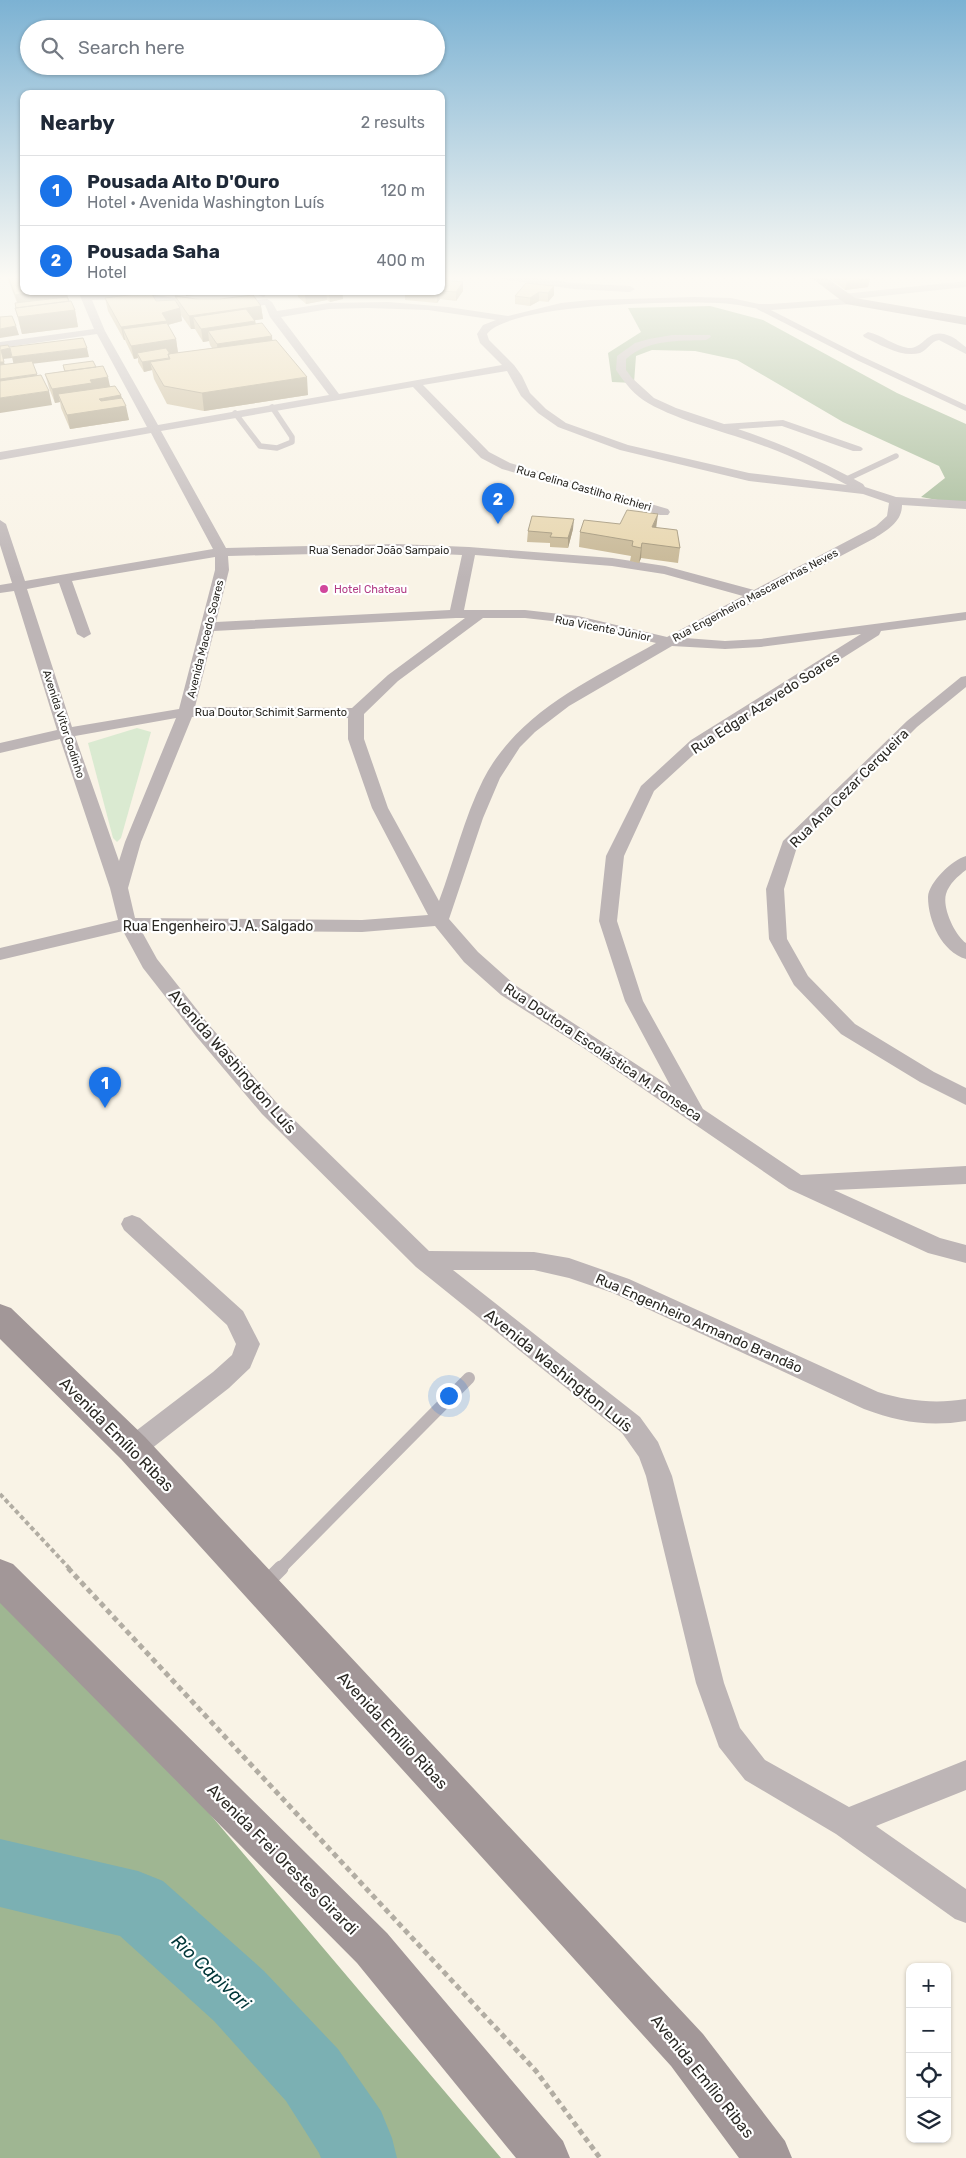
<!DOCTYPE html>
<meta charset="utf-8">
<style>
:root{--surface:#fff;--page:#f2f2f3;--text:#1f2937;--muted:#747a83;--line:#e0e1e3;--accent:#1a73e8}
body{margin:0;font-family:Rubik,sans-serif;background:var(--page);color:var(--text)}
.controls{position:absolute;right:15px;bottom:15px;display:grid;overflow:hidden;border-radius:10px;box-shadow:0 1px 4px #0004}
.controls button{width:45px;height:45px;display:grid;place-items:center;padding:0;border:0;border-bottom:1px solid var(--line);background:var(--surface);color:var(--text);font:25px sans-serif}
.you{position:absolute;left:448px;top:1395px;width:18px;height:18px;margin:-12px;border:4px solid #fff;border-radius:50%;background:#1a73e8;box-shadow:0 0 0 8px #1a73e833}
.badge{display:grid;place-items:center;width:32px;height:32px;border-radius:50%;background:var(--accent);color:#fff;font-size:16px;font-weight:700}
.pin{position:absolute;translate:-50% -41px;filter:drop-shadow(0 1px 2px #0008)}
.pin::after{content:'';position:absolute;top:26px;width:18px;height:15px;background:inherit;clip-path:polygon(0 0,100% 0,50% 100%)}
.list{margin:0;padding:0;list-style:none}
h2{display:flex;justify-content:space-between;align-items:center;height:65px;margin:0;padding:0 20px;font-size:21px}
h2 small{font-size:16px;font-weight:400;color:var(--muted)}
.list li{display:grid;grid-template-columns:32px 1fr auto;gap:15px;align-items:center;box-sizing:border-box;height:70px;padding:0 20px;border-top:1px solid var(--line)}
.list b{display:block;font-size:19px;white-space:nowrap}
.list p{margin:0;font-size:16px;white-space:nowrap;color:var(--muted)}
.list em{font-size:16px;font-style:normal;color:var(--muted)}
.icon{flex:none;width:28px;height:28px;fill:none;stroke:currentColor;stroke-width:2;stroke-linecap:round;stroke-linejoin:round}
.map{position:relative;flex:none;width:966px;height:2158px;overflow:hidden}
.search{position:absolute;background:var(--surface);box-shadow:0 1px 4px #0004;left:20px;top:20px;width:425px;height:55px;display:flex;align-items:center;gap:12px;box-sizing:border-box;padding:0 18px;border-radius:28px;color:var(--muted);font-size:19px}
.panel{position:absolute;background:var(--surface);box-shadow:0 1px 4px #0004;left:20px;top:90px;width:425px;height:205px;border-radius:10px}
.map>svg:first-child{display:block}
.green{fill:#daead1}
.forest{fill:#9fb692}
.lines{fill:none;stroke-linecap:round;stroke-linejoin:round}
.river{fill:#7bb0b3;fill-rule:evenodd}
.path-far1{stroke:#b2ada3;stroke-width:4;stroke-dasharray:4.5 3;stroke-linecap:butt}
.path{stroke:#b2ada3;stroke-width:5;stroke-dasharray:5.5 4;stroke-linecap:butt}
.lane-far2{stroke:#bdb5b6;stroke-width:5.5}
.lane-far1{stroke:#bdb5b6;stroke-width:12}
.lane{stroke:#bdb5b6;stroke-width:15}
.street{fill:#bdb5b6;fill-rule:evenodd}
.secondary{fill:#a29798;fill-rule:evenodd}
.wall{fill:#c7b795;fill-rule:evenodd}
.shaded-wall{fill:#a29579}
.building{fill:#e7d5ad;stroke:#a29579}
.hotel-dot{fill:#d1479c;stroke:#fff;stroke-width:2}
.labels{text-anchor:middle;stroke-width:4.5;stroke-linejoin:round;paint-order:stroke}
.far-street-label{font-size:11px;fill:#2b2924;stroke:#fff}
.far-hotel-label{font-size:11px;fill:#b23c85;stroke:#fff;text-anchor:start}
.street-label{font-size:14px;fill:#2b2924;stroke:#fff}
.near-street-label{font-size:16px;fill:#2b2924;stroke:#fff}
.near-water-label{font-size:18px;font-style:italic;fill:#003638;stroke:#fff}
</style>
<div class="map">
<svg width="966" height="2158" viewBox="0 0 966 2158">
<rect width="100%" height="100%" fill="#f9f3e6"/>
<path class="green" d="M137,728L151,732L121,838L117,842L113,838L88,743Z"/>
<path class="forest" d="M710,306L763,320L897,393L966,424V503L948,502L921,497L945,478L939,466L843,422L737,360L695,351L652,350L636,356L634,383L612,382L608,353L641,332L628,308Z
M0,1577L27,1598L501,2158H0Z"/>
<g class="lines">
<path class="river" d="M0,1839L138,1871L163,1881L264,1971L338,2049L381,2111L392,2138L397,2158H321L319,2153L286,2101L214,2021L120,1936L0,1907Z"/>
<path class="path-far1" d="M0,1494L70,1569"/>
<path class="path" d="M68,1568L536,2071L600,2158"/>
<path class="lane-far2" d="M255,291L263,294
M759,307L859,358L966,408
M235,413L260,446L277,448L292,442V437L272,407
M847,479L896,456"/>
<path class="lane-far1" d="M280,1569L469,1378"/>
<path class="lane" d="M266,1583L281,1568"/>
<path class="street" d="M495,276H523L574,283L630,286L635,289L630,292L574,289L500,279Z
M966,281V287L854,299L856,301L851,304L771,310C757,310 744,305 730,304C689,300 509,303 487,334L489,340L514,365L522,376L530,393L546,409L566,423L628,445L749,473L847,485C821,471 795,457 767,447C730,433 681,422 648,403C635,396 624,382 616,370L617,356L635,343L649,339L672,335H710L711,337L706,340C678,341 648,339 626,359V370L632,378L654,398L676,408L724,424L783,420L861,447L863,449L861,451H853L782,426L738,429C782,444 823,462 863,484L865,487L896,497L966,501V509L902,505C902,522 887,530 875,538L685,638L725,641L761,639L966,612V620L881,631L879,635L703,746L654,791L624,856L617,921L643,1001L703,1109L801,1175L966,1166V1184L834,1190L940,1238L966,1245V1263L928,1253L789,1189L582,1047L501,995L464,962L435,926L362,932L141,930L157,959L210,1026L276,1102L429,1251L534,1252L569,1258L629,1279L878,1392C908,1401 935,1404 966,1399V1421C929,1427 899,1422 864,1409L613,1293L569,1278L534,1270H453L640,1417L658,1442L672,1476L724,1683L740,1728L765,1760L849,1807L966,1760V1790L876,1826L966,1889V1923L955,1919L836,1834L745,1780L719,1747L696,1683L646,1476L639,1457L622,1433L416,1267L262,1114L196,1036L143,968L123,931L0,960V948L118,920L110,888L60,739L0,753V743L57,730L14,591L0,593V585L12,583L0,545V520L6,524L25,581L213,549L151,433L0,460V452L147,427L97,334L0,348V342L94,329L78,291H88L89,294L142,293L207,303V307L204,308L142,299L92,300L105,331L158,425L329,395L270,317L265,305L230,307V303L233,302L267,299L272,302L277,311L329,303L388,302L448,307L508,316L561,303L590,300L695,297L731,298L759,304H771L839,299L840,295L843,294ZM367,308L428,310L496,320L483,325L477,334L480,343L502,365L339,394L281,317L329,309ZM507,371L521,396L538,413L558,427L620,450L749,481L863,494L889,503L887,516L876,526L754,590L665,566L612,558L469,547L397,544L226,548L161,431L413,387L481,458L502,469L660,515H668L670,512L668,509L510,463L489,452L423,385ZM397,552L462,555L450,610L216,622L229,570L228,556ZM475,555L612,566L664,574L743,596L667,637L578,616L525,610H464ZM215,557V570L179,709L72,727L27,589L59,583L77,634L84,638L91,634L72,581ZM456,618H465L388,675L352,708L195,707L214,631ZM483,618H525L578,624L656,643C593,679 518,711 483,780C464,818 454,861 439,901L388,808L364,739V714L398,681ZM861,634L691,740L641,786L606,856L599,921L625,1001L671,1087L515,985L478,952L449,919L483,818L500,778L520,747L535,732L569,706L672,646L725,649L761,647ZM192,717L348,718V739L372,808L428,915L362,920L135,918L128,888L141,842ZM176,718L125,842L119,861L75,736Z
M868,332C882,335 894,346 908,348C925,349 927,326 950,336C956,338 961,344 966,347V354L939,340C931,341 928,350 920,353C902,358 881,345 864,337L863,335Z
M966,676V687L917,727L797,847L784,889L787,939L808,976L855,1024L934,1072L966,1088V1105L920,1082L841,1034L794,985L769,939L766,889L783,841L907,721L961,677Z
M966,856V870C958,876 949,884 946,894C942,908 955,935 966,943V959C942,952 928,921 928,897C929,882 952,860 966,856Z
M132,1215L140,1218L243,1311L260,1344L250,1368L229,1388L142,1456L133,1460L124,1456L121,1448L124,1440L213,1372L232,1355L236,1344L227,1325L124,1230L121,1224L124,1218Z"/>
<path class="secondary" d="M809,276H824L855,298L966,317V325L846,304Z
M0,1304L11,1308L145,1437L703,2034L785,2141L792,2158H739L671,2066L121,1459L0,1339Z
M0,1559L13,1564L387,1933L563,2141L570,2158H516L357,1963L0,1603Z"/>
</g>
<path class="wall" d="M7,276H24V291H66L69,301L75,310L78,327L22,334L15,308H16L15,303H17Z
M826,276H866L870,279L868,287L845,290Z
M441,280L463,291L456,301L440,299L437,303L405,300V291H441Z
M526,283L554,295L548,302L539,301L530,306L515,304V296Z
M297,291H342L343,299L330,302L327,300L306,304L298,297Z
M175,296L261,306L263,319L255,320L256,324L272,340L308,395L204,411L167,404L154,379L152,370L144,372L138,362V358L134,359L125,340H124L108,311L105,298L176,302ZM181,315L191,329H195L203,342L209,341L210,345L212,348L178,353L176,339L168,325L182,321Z
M63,365L96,367L110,386L121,395L129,420L70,429L61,408L60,402L55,403L49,388L45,374L64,371Z
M657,528L680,548L678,563L641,558L639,563L630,561L631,556L579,547L580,532Z
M573,529L568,548L550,547V543L527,542L528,531Z"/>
<path class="shaded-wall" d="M870,279L868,287L845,290L847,281Z
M463,282V291L456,301V292Z
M554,286V295L548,302V293Z
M42,291H66L69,301L19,307L15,295Z
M185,291H220V292L186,296Z
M324,291H326L327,300L306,304L305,295Z
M340,291H342L343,299L330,302L329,293Z
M439,291L440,299L437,303V294Z
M539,292V301L530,306V298Z
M261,306L263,319L200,328L193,317L195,329H191L189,316Z
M180,308L182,321L167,325L123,329L125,340H124L121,327L162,313Z
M75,310L78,327L22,334L18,317Z
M255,321L257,334L208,331L209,341L203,342L201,329Z
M16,326L19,335L0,338V329Z
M272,336L273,349L218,357L217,344Z
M176,339L178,353L140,358L137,353L138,358L134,359L131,346Z
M10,348L12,358L3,359L1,350Z
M87,348L89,357L14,366L12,357Z
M169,358L150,362L152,370L144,372L142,362Z
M0,362H4L7,371L0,372Z
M37,374L40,387L0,393V379Z
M108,377L111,391L58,394L60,402L55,403L52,389L90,380Z
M307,377L308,395L204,411L202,393Z
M49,391L52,405L0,413V398Z
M121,395L123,407L126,406L129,420L70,429L67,415L99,399Z
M658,514L656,529L652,527Z
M574,519L573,529L568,548V538Z
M642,543L641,558L639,563L641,548Z"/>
<path class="building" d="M8,276H24V291H42L15,295Z
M840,276H866L870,279L847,281Z
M441,280L463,282L456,292L441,291Z
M526,283L554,286L548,293L539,292L530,298L515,296Z
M301,291H324L305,295Z
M327,291H340L329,293Z
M405,291H439L437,294Z
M151,292L156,301L175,300L180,308L162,313L167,321L121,327L105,298Z
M253,295L261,306L189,316L175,296L196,299H220Z
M67,297L69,301L16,308L15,303Z
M71,301L75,310L18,317L15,308Z
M246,309L255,321L201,329L193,317Z
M12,316L16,326L0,329V317Z
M167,323L176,339L131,346L123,329Z
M262,323L272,336L217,344L208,331Z
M83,338L87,348L12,357L10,348L1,350L4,362H0V346L8,345L9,347Z
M276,340L307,377L202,393L164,386L150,362L170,359L168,354Z
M166,348L170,354H168L169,358L142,362L137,353Z
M32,361L37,374L0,379V365Z
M93,361L96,367L65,371L63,365Z
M103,366L108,377L90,380L92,383L52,389L45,374Z
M41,375L49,391L0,398V381Z
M115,386L121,395L99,399L101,401L122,398L126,406L67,415L58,394Z
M627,510L658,514L652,527L677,530L680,548L642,543L641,548L632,546L633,541L580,532L584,520L620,524Z
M532,516L574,519L568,538L550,537L552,533L528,531Z"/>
<linearGradient id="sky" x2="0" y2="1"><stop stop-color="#7cb2d3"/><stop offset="0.48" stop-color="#fcfaf4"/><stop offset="1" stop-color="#fcfaf4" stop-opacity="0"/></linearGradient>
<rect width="966" height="578" fill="url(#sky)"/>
<circle class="hotel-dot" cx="324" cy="589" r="5"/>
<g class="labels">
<g class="far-street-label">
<text transform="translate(584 488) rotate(16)" y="4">Rua Celina Castilho Richieri</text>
<text x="379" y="554">Rua Senador João Sampaio</text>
<text transform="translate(755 595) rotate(-28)" y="4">Rua Engenheiro Mascarenhas Neves</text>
<text transform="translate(603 628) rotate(11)" y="4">Rua Vicente Júnior</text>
<text transform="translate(205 639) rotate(-76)" y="4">Avenida Macedo Soares</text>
<text x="271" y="716">Rua Doutor Schimit Sarmento</text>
<text transform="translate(64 724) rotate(72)" y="4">Avenida Vitor Godinho</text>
</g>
<g class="far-hotel-label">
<text x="334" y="593">Hotel Chateau</text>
</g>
<g class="street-label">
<text transform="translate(765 703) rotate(-33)" y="5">Rua Edgar Azevedo Soares</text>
<text transform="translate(849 788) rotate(-45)" y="5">Rua Ana Cezar Cerqueira</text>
<text x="218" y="931">Rua Engenheiro J. A. Salgado</text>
<text transform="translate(603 1052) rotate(34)" y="5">Rua Doutora Escolástica M. Fonseca</text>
<text transform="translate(699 1323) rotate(24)" y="5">Rua Engenheiro Armando Brandão</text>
</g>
<g class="near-street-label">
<text transform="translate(233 1061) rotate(49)" y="6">Avenida Washington Luís</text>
<text transform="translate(559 1370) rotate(39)" y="6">Avenida Washington Luís</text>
<text transform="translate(117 1434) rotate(45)" y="6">Avenida Emílio Ribas</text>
<text transform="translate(393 1730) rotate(47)" y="6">Avenida Emílio Ribas</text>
<text transform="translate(283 1859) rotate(45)" y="6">Avenida Frei Orestes Girardi</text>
<text transform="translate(703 2076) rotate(51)" y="6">Avenida Emílio Ribas</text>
</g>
<g class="near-water-label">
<text transform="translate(211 1972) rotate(43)" y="6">Rio Capivari</text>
</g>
</g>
</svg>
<div class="controls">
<button>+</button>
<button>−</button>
<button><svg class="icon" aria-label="locate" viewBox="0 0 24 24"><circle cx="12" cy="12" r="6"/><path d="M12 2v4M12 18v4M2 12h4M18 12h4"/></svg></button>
<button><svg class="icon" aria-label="layers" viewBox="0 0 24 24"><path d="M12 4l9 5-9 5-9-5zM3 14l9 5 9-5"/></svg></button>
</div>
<div class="you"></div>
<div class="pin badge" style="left:105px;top:1108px">1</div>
<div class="pin badge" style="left:498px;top:524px">2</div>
<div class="search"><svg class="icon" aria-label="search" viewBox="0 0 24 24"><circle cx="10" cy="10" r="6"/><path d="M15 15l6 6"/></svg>Search here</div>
<section class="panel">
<h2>Nearby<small>2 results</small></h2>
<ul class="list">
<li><span class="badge">1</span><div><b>Pousada Alto D'Ouro</b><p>Hotel · Avenida Washington Luís</p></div><em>120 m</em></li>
<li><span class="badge">2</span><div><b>Pousada Saha</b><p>Hotel</p></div><em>400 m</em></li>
</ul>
</section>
</div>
